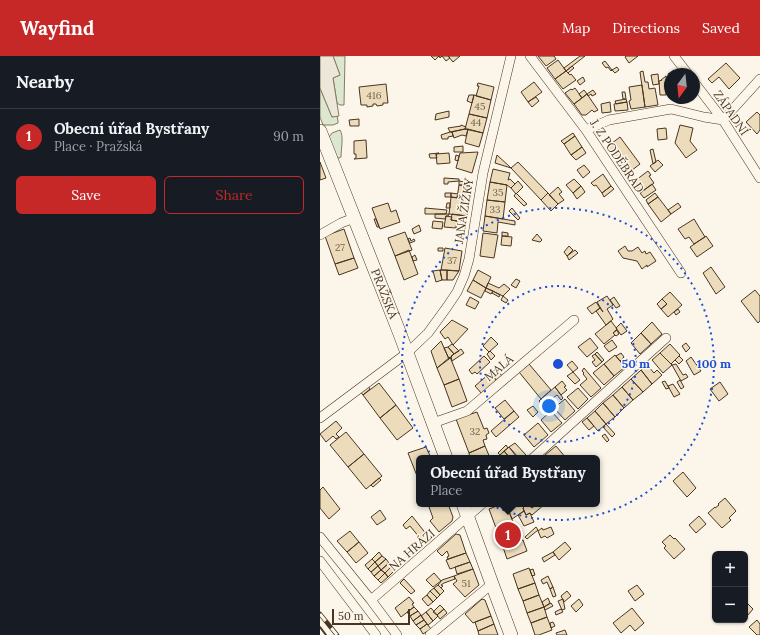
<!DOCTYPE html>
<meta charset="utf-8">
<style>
:root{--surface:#171b24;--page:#242831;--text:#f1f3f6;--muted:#9ea1a6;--line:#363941;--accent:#c62828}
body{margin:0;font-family:Lora,serif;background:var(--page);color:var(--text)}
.controls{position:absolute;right:12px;bottom:12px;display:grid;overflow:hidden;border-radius:6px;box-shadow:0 1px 3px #0004}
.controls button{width:36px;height:36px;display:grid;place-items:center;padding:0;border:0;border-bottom:1px solid var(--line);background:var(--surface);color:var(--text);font:20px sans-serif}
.compass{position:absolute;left:344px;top:12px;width:36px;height:36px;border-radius:50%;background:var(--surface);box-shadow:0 1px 3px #0004;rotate:195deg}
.scale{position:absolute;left:12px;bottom:10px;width:78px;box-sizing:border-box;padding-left:4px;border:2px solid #4a3520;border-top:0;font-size:11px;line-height:14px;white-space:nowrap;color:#4a3520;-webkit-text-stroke:3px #fbf6e9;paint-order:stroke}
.you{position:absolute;left:229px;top:350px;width:14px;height:14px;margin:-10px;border:3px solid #fff;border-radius:50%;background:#1a73e8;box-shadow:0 0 0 6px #1a73e833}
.badge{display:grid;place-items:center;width:26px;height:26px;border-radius:50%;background:var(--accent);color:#fff;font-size:13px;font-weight:700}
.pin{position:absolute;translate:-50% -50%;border:2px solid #fff;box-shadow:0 1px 4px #0006}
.popup{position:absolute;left:96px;top:399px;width:184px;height:52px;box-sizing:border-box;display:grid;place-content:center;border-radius:6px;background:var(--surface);filter:drop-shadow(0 1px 3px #0005);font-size:13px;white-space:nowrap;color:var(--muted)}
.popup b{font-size:15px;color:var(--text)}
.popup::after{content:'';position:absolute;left:50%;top:100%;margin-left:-8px;border:8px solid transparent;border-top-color:var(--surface)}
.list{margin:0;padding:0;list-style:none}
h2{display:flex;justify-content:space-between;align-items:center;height:52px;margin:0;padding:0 16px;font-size:17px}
h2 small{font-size:13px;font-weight:400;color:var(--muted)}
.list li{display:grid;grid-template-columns:26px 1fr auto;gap:12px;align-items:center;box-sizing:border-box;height:56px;padding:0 16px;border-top:1px solid var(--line)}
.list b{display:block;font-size:15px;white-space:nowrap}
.list p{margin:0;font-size:13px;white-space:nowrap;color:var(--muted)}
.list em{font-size:13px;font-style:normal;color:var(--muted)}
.actions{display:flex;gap:8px;padding:12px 16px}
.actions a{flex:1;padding:9px 0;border:1px solid var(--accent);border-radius:6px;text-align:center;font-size:14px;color:var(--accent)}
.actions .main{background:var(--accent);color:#fff}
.map{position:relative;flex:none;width:440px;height:579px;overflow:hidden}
header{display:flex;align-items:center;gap:24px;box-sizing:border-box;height:56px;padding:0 20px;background:var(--accent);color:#fff}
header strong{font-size:19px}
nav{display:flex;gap:22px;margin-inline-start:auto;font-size:14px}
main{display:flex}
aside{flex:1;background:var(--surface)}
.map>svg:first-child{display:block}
.green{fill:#dce7d0;stroke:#887966}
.parking{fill:#ede7d9;stroke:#887966}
.building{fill:#ecdcbc;stroke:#4a3520}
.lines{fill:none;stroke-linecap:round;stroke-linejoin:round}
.street-casing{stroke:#4a3520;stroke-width:10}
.secondary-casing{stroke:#4a3520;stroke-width:14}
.street{stroke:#fbf6e9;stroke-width:9}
.secondary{stroke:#fbf6e9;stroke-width:13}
.rail-casing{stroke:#4a3520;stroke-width:4.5}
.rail{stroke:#fbf6e9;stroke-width:3;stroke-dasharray:9;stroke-linecap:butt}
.wall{stroke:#4a3520;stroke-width:2}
.ring{fill:none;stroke:#1d4ed8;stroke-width:2;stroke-dasharray:2 4}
.labels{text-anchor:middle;stroke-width:3;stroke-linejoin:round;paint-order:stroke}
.number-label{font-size:10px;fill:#725f47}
.street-label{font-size:12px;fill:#4a3520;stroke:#fbf6e9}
.centre{fill:#1d4ed8;stroke:#fbf6e9;stroke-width:2}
.ring-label{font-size:12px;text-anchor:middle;font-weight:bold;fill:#1d4ed8;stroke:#fbf6e9;stroke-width:3;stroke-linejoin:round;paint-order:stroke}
</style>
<header>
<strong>Wayfind</strong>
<nav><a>Map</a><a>Directions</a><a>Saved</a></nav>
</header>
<main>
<aside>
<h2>Nearby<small></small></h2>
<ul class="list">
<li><span class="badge">1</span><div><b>Obecní úřad Bystřany</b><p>Place · Pražská</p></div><em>90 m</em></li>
</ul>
<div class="actions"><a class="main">Save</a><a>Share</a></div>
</aside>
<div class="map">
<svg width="440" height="579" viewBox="0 0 440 579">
<rect width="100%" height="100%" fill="#fbf6e9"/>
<path class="green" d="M13,0H25L24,49H20L17,47L13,22L20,19Z
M0,32L12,61L17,60L18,65V67L13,69H3L0,61Z
M20,74C24,80 21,93 21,101L19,102H16L9,81L12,77Z"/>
<path class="parking" d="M0,0H13L20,19L13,22L19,60L12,61L0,32Z"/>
<path class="building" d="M111,0H128L130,2L126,5L122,0L120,2L119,0L115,4Z
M128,0H140L133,6Z
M218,0H234L236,3L226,10Z
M260,0H265L246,15L244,12Z
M306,0H318L309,7L305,1Z
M238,4L246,15L235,23L227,12Z
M285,5L292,14L291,15L288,11L286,12L282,7Z
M406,7L420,22L409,33L399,21L392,27L388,23Z
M252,10L254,12L248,17L246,15Z
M297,11L299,14L295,17L292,14Z
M354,14L357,18H350V22L348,18Z
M246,15L250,19L251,18L256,24L243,33L235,23Z
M323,15L325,26H328L329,33L335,32L338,49L325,51L320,16Z
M338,18L339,28L333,29L331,19Z
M346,20L347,26H345V28L350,27V35L346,36V39H340L339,25L342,24H341Z
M263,21L265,25L260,29L257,25Z
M214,26L222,36L208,46L201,36Z
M158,27L174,31L171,44L156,40L159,30H157Z
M66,28L68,47H63V49L57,50L56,48H53V50L47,51V49H41L39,31Z
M322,29L325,51L311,53L309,45L311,44L309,31Z
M255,32L262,42L254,48L245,37L251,33L252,34Z
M264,34L267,38L262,42L259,38Z
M273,34L276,38L272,40L271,38L268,40L267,38Z
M302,36H305L306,43H303Z
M267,38L278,54L274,56L272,54L266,59H262L254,48Z
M149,39H154L152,47L147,45Z
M154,39L171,44L167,62L149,58Z
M216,41L219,45L212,51L208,46Z
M306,43L307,46L296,48L295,45Z
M290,46L291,56L282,57L281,48Z
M307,46L308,54L295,55L294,48Z
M129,55V61L115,64L116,58Z
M437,56L440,59V74L437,78L426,66Z
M149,58L167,62L163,77L145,73Z
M39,63V70H30L29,64Z
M141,69L146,71L145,73L130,76L128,72L141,70Z
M360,69L373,72L370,85L377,94L366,102L355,87Z
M346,72L347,83L338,84L337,73Z
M145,73H148L146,80L142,79L134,82L132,76Z
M148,73L163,77L159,91L145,87Z
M130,76H132L133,80L128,81V83H122L121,79Z
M253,77L255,80L244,88L241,85Z
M255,80L262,91L251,99L244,88Z
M300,81L320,108L307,118L287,91Z
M46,84L47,102L34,103L36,102V98H34V85Z
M143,90V96H134V91Z
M262,91L266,97L256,104L251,99Z
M333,93L336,106L333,108L330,94Z
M158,96L152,117L136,112L140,97Z
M119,97L116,98L117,102H110L109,98Z
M129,97L130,107L117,108L116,98Z
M136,99L139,100L138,105L135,104Z
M177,99L191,112L175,107Z
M338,104L343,109L335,116L330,110Z
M0,106L6,122L0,124Z
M198,106L228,137L221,144L191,112Z
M264,109L270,116L263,122L257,114Z
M173,113L190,117L188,124L190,123L195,128L191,132L187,129L170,126Z
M328,115L331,119L329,120L334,127L320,137L312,127Z
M283,118L291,130L282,137L276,129L274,130L271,127Z
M124,122L139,123V125L128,126V128H124Z
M254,123L261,130L253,137L246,129Z
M139,125L145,126V129H139Z
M198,125L203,131L196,138L191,132Z
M170,126L187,129L185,146L167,144Z
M332,128L336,134L324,142L320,137Z
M139,129L150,130L149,143L137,142Z
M261,130L265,136L257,143L253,137Z
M291,130L294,133L284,141L282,137Z
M238,131L242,136L239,138L244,144L238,148L229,139Z
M125,137H131V141H125Z
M131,137L138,138L137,142L131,141Z
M196,137L207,148L204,150L194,140Z
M228,137L238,148L231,155L221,144Z
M335,137L338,141L328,148L326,144Z
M131,141L149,143L147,160L129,158Z
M338,141L351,158L341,166L328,148Z
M167,144L185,146L183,163L165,160Z
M68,147L71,156L76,154L80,166L60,173L52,152Z
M127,147H130V152H126Z
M358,147L361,151L351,158L348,154Z
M105,152L127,154L126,158H105Z
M192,152L200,162L198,164L189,155Z
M115,158H129L128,160H126L125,163L115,162Z
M132,158L147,160L145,173L136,172L137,165L131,164Z
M126,160L132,161L131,164L137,165L136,172L124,171Z
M165,160L195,165V169L178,166L177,177L163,175Z
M54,163H56L59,171H57Z
M374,163L385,181L374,188L369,181L365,183L358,173Z
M113,165L123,166L122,173L112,172Z
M99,169L101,175L94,178L92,173Z
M24,173L34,202L15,208L5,180Z
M85,176L92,194L75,200L68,182Z
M182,176L188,177V180H182Z
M163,177L178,179L174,202L160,200Z
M217,178L222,184L220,186L212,184Z
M182,180L192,181L191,190L181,189Z
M386,180L393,190L377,201L370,191Z
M90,182L91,185L94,183L95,185L90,187L88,183Z
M249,190L253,194L247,200L244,196Z
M305,190L308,195H312L318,191L322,197L325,195L326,198L330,196L336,205L327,211V209L322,213L317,205L303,202L298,195Z
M118,192H123V195H118Z
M125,192L142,195L139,215L121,214Z
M89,194L98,218L84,224L75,200Z
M255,194L258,197L249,204L247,200Z
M95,199L97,204L93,205L92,201Z
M34,202L38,212L19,219L15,208Z
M391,211L405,231L396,238L383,217Z
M120,214L122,224L116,226L113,215Z
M120,214H127V224H122Z
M127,214L139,215L133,224H127Z
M158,214L171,221L166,232L153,224Z
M196,223L200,225L196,232L191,229Z
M153,224L166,232L161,242L147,235Z
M168,227L179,232L184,228L190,233L183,240L166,232Z
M166,232L173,235L171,238L165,235Z
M435,234L440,240V265L438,267L421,245Z
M173,235L180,239L179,241L172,237Z
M350,236L362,249L348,261L341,253L347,248L342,243Z
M183,240L188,244L186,247L181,244Z
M287,240L293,249L287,253L293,263L286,269L276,255L280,252L283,256L277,246Z
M150,241L159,246L155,253L146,249Z
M294,241L300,250L296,252L290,244Z
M342,243L347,248L341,253L337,248Z
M276,246L280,252L272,258L267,252Z
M358,253L360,256L356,259L354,256Z
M132,264L148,273L133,289L128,281L125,283L120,276Z
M291,265L297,273L293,277L295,279L284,288L275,278Z
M332,266L342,278L331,288L321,277Z
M301,267L307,275L301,279L296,272Z
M297,274L299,278L296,280L293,277Z
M321,277L331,288L320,298L311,287Z
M171,281L178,288L169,296L163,290Z
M270,282L278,292L267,301L258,291Z
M292,284L297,291L289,296L284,290Z
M121,285L129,303L117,312L111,295Z
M366,287L370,292L366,296L362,290Z
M132,288L139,295L134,298L128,291Z
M350,288L360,299L351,308L340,297Z
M128,291L134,298L129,303L124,292Z
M141,293L144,297L132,305L131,300Z
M170,295L175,300L171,304L167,298Z
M277,296L284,304L282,306L275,298Z
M301,297L304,301L300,305L296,300Z
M340,297L352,309L343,317L332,304Z
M275,298L282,306L276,311L272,306L275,304L272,300Z
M295,299L305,311L294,320L284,308Z
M164,300L170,306L157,318L155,316L152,318L149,314Z
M359,300L363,304L359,308L355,304Z
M130,301L139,323L124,329L117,312Z
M371,301L381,315L374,319L366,305Z
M252,305L258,312L253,316L247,309Z
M209,308L231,334L221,343L199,316Z
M284,308L294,320L284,329L273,317Z
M356,308L363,319L366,318L368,321L361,325L352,309Z
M327,309L334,317L337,314L342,319L332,328L321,314Z
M264,312L281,332L271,341L260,329L267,323L263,318L264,317L262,315Z
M176,313L183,321L177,325L170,317Z
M321,314L332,328L323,336L311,323Z
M253,316L260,324L255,328L247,320Z
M170,317L177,325L162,338L155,330Z
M139,323L147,345L132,351L124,329Z
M311,323L323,336L313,344L302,331Z
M360,324L364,331L361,333L357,326Z
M242,325L246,330L244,331L247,334L241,339L235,331Z
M345,325L349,332L346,333L342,326Z
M400,326L408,338L399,345L390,333Z
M59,327L76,349L60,362L43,339Z
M353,328L360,338L354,341L348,330Z
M48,330L50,333L43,339L40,335Z
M235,331L243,342L241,344L237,339L229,345L230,347L227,350L221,343Z
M302,331L313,344L304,352L293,339Z
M258,332L268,343L258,353L247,341Z
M293,339L304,352L295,361L283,347Z
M221,343L231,355L229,357L219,345Z
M245,343L255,355L245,364L234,352Z
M185,344L194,355L184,363L175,352Z
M283,347L295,361L286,368L275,355Z
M76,349L93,372L77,384L60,362Z
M213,350L218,356L213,361L207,354Z
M194,355L199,361L176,381L171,375Z
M231,355L242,367L231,376L221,364Z
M275,355L286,368L278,375L267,362Z
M157,356L164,373L167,372L169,377L166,379L167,383L163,384L165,390L149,397L136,363Z
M267,362L274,370L269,374L262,366Z
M16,365L22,372L16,378L19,381L16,383L13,380L6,386L0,378Z
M218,367L228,379L214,391L204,379Z
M286,368L295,378L292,381L283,371Z
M26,376L44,398L28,411L10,389Z
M285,378L289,384L287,386L282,380Z
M195,387L206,399L202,402H199L189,391Z
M186,389L188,392L180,399L178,397Z
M165,390L170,402H150L149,397Z
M236,390L246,402H227L225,399Z
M106,391L111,402H99V425L88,397Z
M189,391L196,400L193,402H190L184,395Z
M184,395L190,402H182L180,399Z
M44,398L62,420L46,433L28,411Z
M363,416L376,432L367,441L353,425Z
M59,422L61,424L53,431L51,429Z
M3,431L20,453L9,463L0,452V434Z
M405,442L416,455L409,462L411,464L402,472L388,457L395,451V452L399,449L398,448Z
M118,448H128L133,461L132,465L119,476L110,465L113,462L109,451Z
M182,448H186L193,466L176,472L169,453Z
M186,448H207L203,452L204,455L192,463Z
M207,448L212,452L217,448H225L212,459L210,457L206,459L203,452Z
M60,454L66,463L57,469L51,461Z
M204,455L206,459L210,457L214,466L204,470L198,459Z
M92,460L111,484L105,488L90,470L86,473L83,469Z
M379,460L386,468L376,477L369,469Z
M193,466L200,485L183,491L176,472Z
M216,471L218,474L207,483L205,481Z
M231,471L234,478L227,482L225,480L221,482L218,475L222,472L223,474Z
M30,475L39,486L27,496L17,485Z
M136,478L140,479L146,497L128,503L127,501L129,500L127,495L122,500L117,495Z
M350,479L354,483L355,482L365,493L354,503L344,492L346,490L342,486Z
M203,484L207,495L187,503L183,491Z
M39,486L48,497L36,507L27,496Z
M245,486L251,493L239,504L233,496Z
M59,496L62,500L55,506L52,503Z
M233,496L235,499L224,506L222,502Z
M146,497L150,506L130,513L126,504Z
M62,500L66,503L58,510L55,506Z
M52,503L55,506L48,513L45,509Z
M66,503L69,507L61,514L58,510Z
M55,506L58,510L51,516L48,513Z
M150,506L153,513L137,518L135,511Z
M69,507L72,510L65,517L61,514Z
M58,510L61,514L54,520L51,516Z
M72,510L75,514L68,521L65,517Z
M209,512L215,527L198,533L193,518Z
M153,513L159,529L145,541L133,528L137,525L134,520Z
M213,513L215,519L212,520L210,514Z
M61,514L65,517L58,524L54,520Z
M65,517L68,521L61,527L58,524Z
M114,517L121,525L113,531L106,524Z
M134,520L135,523L124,527L121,529L123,530L121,532L118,529L122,524Z
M228,520L233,531L230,533L227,526L223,528L221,524Z
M84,523L95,535L91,538L80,527Z
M215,527L219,539L203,545L198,533Z
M118,529L124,535L120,539L114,532Z
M317,529L324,538L315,545L308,535Z
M233,531L236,540L233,541L230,533Z
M114,532L120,539L117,542L110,535Z
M110,535L117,542L113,546L107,539Z
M247,535L251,540L244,546L241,540Z
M107,539L113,546L108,550L102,543Z
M219,539L224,551L207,557L203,545Z
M89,541L94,547L92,548L94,551L81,561L75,552Z
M228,542L230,547L224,551L222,546Z
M162,543L165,544L171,560L153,567L145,558Z
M243,543L245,553L242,554L238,545Z
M259,543L263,549L256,556L251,550Z
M425,545L433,553L428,559L425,556Z
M231,547L233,550L225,554L224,551Z
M120,549L124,553L117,559L113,556Z
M94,551L98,555L90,560L87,556Z
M224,551L227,561L211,567L207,557Z
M111,552L118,560L113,565L106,556Z
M312,552L324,567L315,575L310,569L301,577L293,567Z
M124,553L127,557L120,563L117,559Z
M241,553L243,556L236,559L235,556Z
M98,555L101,559L93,565L90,560Z
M106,556L113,565L108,569L101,560Z
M101,559L104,564L96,569L93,565Z
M171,560L174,568L158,575L155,566Z
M227,561L232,574L219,579H215L211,567Z
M104,564L107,568L100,573L96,569Z
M437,564L440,568V579H437L429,571Z
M233,566L235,570L231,572L230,567Z
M107,568L111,573L103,578L100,573Z
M174,568L178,579H159L158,575Z
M245,574L247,579H237L236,577Z"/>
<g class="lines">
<g class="street-casing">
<path id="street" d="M210,0L266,74L361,217
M354,0L368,18
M374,26L403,64L440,122
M266,74L289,64L351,53L384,61L403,64L440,23
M0,179L21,167L34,162
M0,362L87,297L108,277L127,251L137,236L144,220L149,203L163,117L191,0
M113,367L147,355L254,264
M213,402L346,282
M0,481L51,544L77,579
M0,505L56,579
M51,544L162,448
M110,579L172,528"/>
</g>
<g class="secondary-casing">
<g id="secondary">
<path id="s1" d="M0,75L80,278L126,402"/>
<path d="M143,448L172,528L191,579"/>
</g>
</g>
<use href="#street" class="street"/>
<use href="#secondary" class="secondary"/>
<g class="rail-casing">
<path id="rail" d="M0,558L17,579"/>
</g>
<use href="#rail" class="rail"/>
<path class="wall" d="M0,571L6,579"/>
</g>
<g class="ring">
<circle cx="238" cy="308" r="78"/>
<circle cx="238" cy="308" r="156"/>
</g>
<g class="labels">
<g class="number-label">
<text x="54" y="43">416</text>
<text x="160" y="54">45</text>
<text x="156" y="70">44</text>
<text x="178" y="140">35</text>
<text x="175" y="157">33</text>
<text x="20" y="195">27</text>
<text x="132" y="208">37</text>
<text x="155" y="379">32</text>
<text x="146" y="531">51</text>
</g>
<g class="street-label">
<text transform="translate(411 57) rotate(55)" y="4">ZÁPADNÍ</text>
<text transform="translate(297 100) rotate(56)" y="4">J. Z PODĚBRAD</text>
<text transform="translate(144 155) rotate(-81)" y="4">JANA ŽIŽKY</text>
<text dy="4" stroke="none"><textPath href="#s1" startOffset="175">PRAŽSKÁ</textPath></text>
<text transform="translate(179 312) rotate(-40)" y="4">MALÁ</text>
<text transform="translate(92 494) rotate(-41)" y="4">NA HRÁZI</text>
</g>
</g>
<circle cx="238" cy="308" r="6" class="centre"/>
<g class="ring-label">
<text x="316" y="312">50 m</text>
<text x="394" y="312">100 m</text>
</g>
</svg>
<div class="controls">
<button>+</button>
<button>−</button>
</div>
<svg class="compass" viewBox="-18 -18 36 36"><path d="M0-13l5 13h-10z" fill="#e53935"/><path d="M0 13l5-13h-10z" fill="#9ea1a6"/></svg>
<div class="scale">50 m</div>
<div class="you"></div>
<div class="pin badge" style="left:188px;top:479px">1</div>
<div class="popup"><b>Obecní úřad Bystřany</b>Place</div>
</div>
</main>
